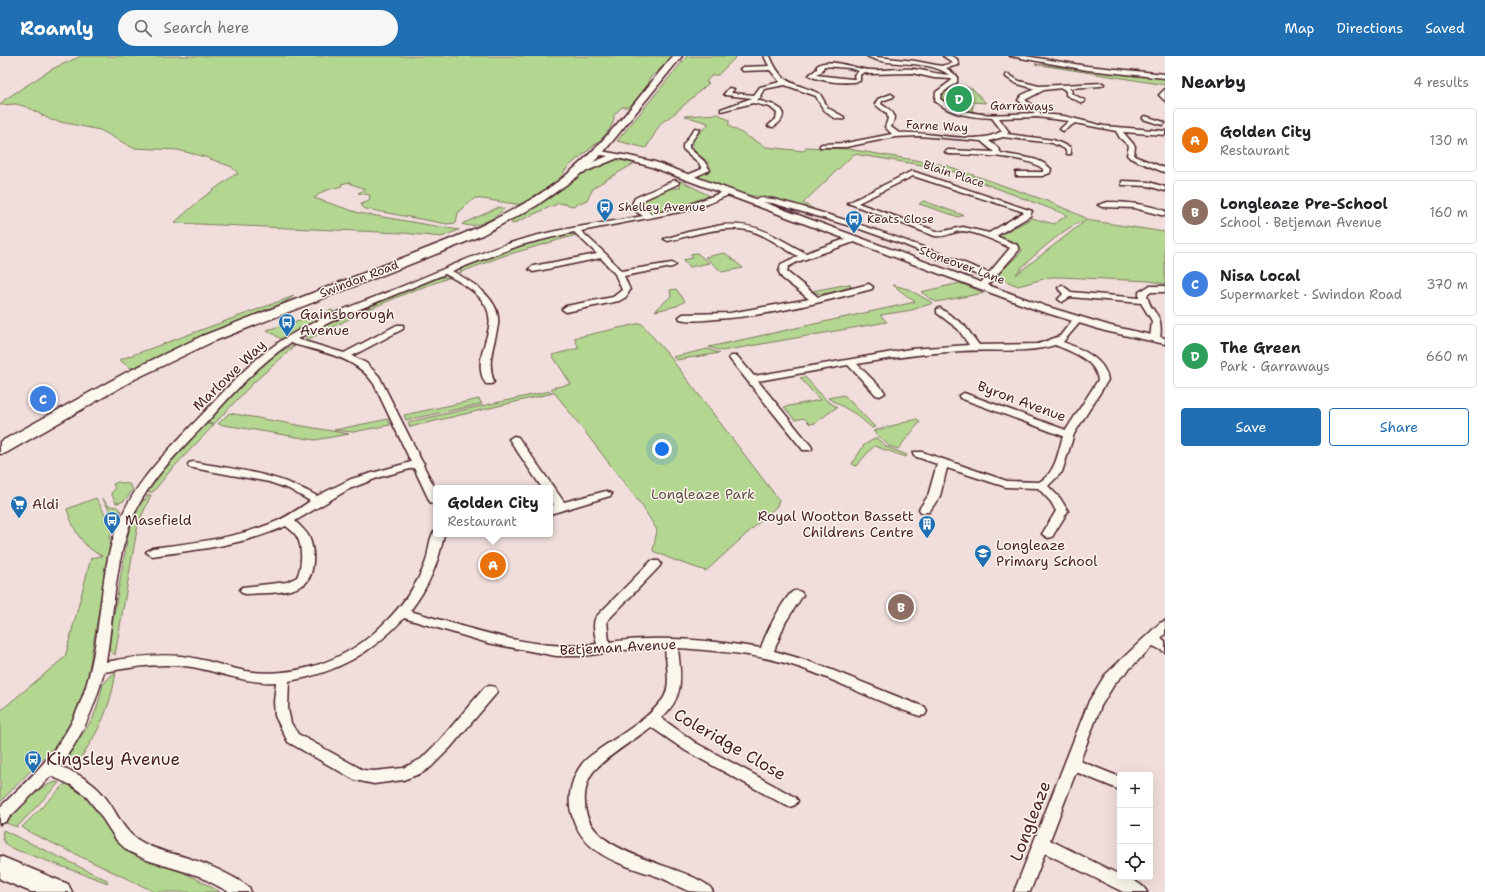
<!DOCTYPE html>
<meta charset="utf-8">
<style>
:root{--surface:#fff;--page:#f6f6f6;--text:#202124;--muted:#757577;--line:#e0e0e0;--accent:#1f6fb2}
body{margin:0;font-family:"Shantell Sans",sans-serif;background:var(--page);color:var(--text)}
.controls{position:absolute;right:12px;bottom:12px;display:grid;overflow:hidden;border-radius:4px;box-shadow:0 4px 16px #0002}
.controls button{width:36px;height:36px;display:grid;place-items:center;padding:0;border:0;border-bottom:1px solid var(--line);background:var(--surface);color:var(--text);font:20px sans-serif}
.you{position:absolute;left:662px;top:393px;width:14px;height:14px;margin:-10px;border:3px solid #fff;border-radius:50%;background:#1a73e8;box-shadow:0 0 0 6px #1a73e833}
.badge{display:grid;place-items:center;width:26px;height:26px;border-radius:50%;background:var(--accent);color:#fff;font-size:13px;font-weight:700}
.pin{position:absolute;translate:-50% -50%;border:2px solid #fff;box-shadow:0 1px 4px #0006}
.popup{position:absolute;left:433px;top:429px;width:120px;height:52px;box-sizing:border-box;display:grid;place-content:center;border-radius:4px;background:var(--surface);filter:drop-shadow(0 1px 3px #0005);font-size:13px;white-space:nowrap;color:var(--muted)}
.popup b{font-size:15px;color:var(--text)}
.popup::after{content:'';position:absolute;left:50%;top:100%;margin-left:-8px;border:8px solid transparent;border-top-color:var(--surface)}
.list{margin:0;padding:0;list-style:none}
h2{display:flex;justify-content:space-between;align-items:center;height:52px;margin:0;padding:0 16px;font-size:17px}
h2 small{font-size:13px;font-weight:400;color:var(--muted)}
.list li{display:grid;grid-template-columns:26px 1fr auto;gap:12px;align-items:center;box-sizing:border-box;height:64px;margin:0 8px 8px;padding:0 8px;border:1px solid var(--line);border-radius:4px}
.list b{display:block;font-size:15px;white-space:nowrap}
.list p{margin:0;font-size:13px;white-space:nowrap;color:var(--muted)}
.list em{font-size:13px;font-style:normal;color:var(--muted)}
.actions{display:flex;gap:8px;padding:12px 16px}
.actions a{flex:1;padding:9px 0;border:1px solid var(--accent);border-radius:4px;text-align:center;font-size:14px;color:var(--accent)}
.actions .main{background:var(--accent);color:#fff}
.icon{flex:none;width:22px;height:22px;fill:none;stroke:currentColor;stroke-width:2;stroke-linecap:round;stroke-linejoin:round}
.map{position:relative;flex:none;width:1165px;height:836px;overflow:hidden}
header{display:flex;align-items:center;gap:24px;box-sizing:border-box;height:56px;padding:0 20px;background:var(--accent);color:#fff}
header strong{font-size:19px}
nav{display:flex;gap:22px;margin-inline-start:auto;font-size:14px}
.search{width:280px;height:36px;background:var(--page);display:flex;align-items:center;gap:10px;box-sizing:border-box;padding:0 14px;border-radius:22px;color:var(--muted);font-size:15px}
main{display:flex}
aside{flex:1;background:var(--surface)}
.map>svg:first-child{display:block}
.green{fill:#b3d691;stroke:#7e7a5e;fill-rule:evenodd}
.lines{fill:none;stroke-linecap:round;stroke-linejoin:round}
.minor-casing{stroke:#4a1f2b;stroke-width:3}
.tertiary-casing{stroke:#4a1f2b;stroke-width:3}
.primary-casing{stroke:#4a1f2b;stroke-width:3}
.minor{fill:#fbf7ec;fill-rule:evenodd}
.tertiary{fill:#fbf7ec;fill-rule:evenodd}
.primary{fill:#fbf7ec;fill-rule:evenodd}
.labels{text-anchor:middle;stroke-width:3;stroke-linejoin:round;paint-order:stroke}
.far-street-label{font-size:12px;fill:#4a1f2b;stroke:#fbf7ec}
.far-poi-label{font-size:12px;fill:#4a1f2b;stroke:#fbf7ec;text-anchor:start}
.poi-label{font-size:14px;fill:#4a1f2b;stroke:#fbf7ec;text-anchor:start}
.street-label{font-size:14px;fill:#4a1f2b;stroke:#fbf7ec}
.park-label{font-size:14px;fill:#644d44;stroke:#fbf7ec}
.near-street-label{font-size:17px;fill:#4a1f2b;stroke:#fbf7ec}
.near-poi-label{font-size:17px;fill:#4a1f2b;stroke:#fbf7ec;text-anchor:start}
</style>
<header>
<strong>Roamly</strong>
<div class="search"><svg class="icon" aria-label="search" viewBox="0 0 24 24"><circle cx="10" cy="10" r="6"/><path d="M15 15l6 6"/></svg>Search here</div>
<nav><a>Map</a><a>Directions</a><a>Saved</a></nav>
</header>
<main>
<div class="map">
<svg width="1165" height="836" viewBox="0 0 1165 836">
<rect width="100%" height="100%" fill="#f1dedc"/>
<filter id="ink" filterUnits="userSpaceOnUse"><feTurbulence type="fractalNoise" baseFrequency=".025" numOctaves="2"/><feDisplacementMap in="SourceGraphic" scale="8" xChannelSelector="R" yChannelSelector="G"/><feConvolveMatrix kernelMatrix="1 2 1 2 8 2 1 2 1" color-interpolation-filters="sRGB"/></filter>
<g filter="url(#ink)">
<path class="green" d="M81,0H674L649,23V29L630,51H622L614,59C616,78 580,99 567,112C563,116 562,121 558,125C547,134 533,141 522,149L475,142L458,157L456,167L447,168L366,153L362,151L361,148L369,145L370,139L358,137L366,133L351,128L350,126L341,128L342,130L324,135L314,142L359,157L459,174L441,181L403,177L174,167L201,143L234,119L238,118L232,111L205,101L178,94L133,92L100,74L51,64L27,51L16,48L0,49L4,44L52,13Z
M687,0H737L718,19H712L706,26L709,27L675,57L661,67L646,92L617,85Z
M1035,8L1165,22V29Z
M953,27L973,33L986,47L973,46L972,58L943,49L937,38Z
M718,58L729,64V70L766,91L804,95L806,91L848,93L945,109L1050,146L1086,162V164L1165,176V228L1150,225L1060,221H1051L1018,230L999,222L998,219L1022,195V193L999,182L998,180L1032,162L1054,168L1067,159L946,113L854,98L803,147L814,153L740,137L701,123L699,120L710,112C708,98 690,104 693,82L707,70L708,67L685,60ZM1085,165L1017,218H1016C1027,205 1070,166 1085,165Z
M614,103L635,107L594,131L587,144L573,150L559,147L512,168L510,164L550,142L586,115Z
M681,125L710,140C700,147 640,170 641,146C647,141 660,133 668,132C674,131 674,134 681,131L678,128Z
M923,145H924L963,159L959,161L919,148Z
M499,151L504,153C496,162 474,174 462,168Z
M566,178L576,179L503,200L459,217L463,211L529,187Z
M697,197L709,207L690,211L683,204L693,202L690,198Z
M725,197L743,212L722,216L705,201Z
M444,221H451L412,235L370,253L367,252L435,222Z
M960,227L984,237L936,246L921,236Z
M849,228L852,231C838,233 825,242 812,235Z
M893,229L908,233L933,247L912,254L880,259L887,266L722,295L709,291L915,246Z
M676,233L685,245L677,250L655,255L671,240L670,234Z
M294,240L277,251L190,285L137,310L131,312L119,304Z
M365,253L367,254L307,284L306,282L310,276Z
M332,254L335,257L281,283L267,274Z
M641,267L670,301L779,444L777,450L706,515L676,505L653,495L657,474L642,450L551,332L571,328L552,299L579,292L574,282Z
M295,290L253,327L214,368L208,367C226,348 271,292 295,290Z
M708,293L720,297L676,304L673,301Z
M805,321L827,345L837,351L815,367L810,368L804,362L795,364L784,351L820,344L800,322Z
M550,335L553,337L410,371L408,366Z
M844,339L875,371L872,372L857,359L828,342Z
M479,343L482,348L406,364L404,359Z
M229,357L349,378L315,384L218,368Z
M388,363L390,369L353,376L334,374Z
M917,363L920,366L898,393L889,390L873,375Z
M206,368L214,369L170,415L153,436H145L161,416Z
M876,382L887,391L907,399L906,401L874,390L856,410L852,408L864,389Z
M118,426L129,428L133,433C128,440 126,447 116,447L111,437L115,433L113,428Z
M148,439H151L138,468L115,599L109,594V586L129,474L142,444H145Z
M96,442L113,472L109,483H113L108,500L87,625L73,663L55,690L0,746V655L65,601L91,502L102,500C81,490 74,474 67,453Z
M102,442L109,450L117,451L121,455L117,467Z
M116,615C111,653 96,682 73,712L70,709L69,699L93,662L98,648L103,628Z
M56,726L59,727L17,771L6,767L7,763C22,749 35,731 56,726Z
M74,727L124,788L197,823L220,836H155L31,777L22,771L65,728Z
M3,774L107,824L108,827L11,792C4,788 1,782 3,774Z"/>
<g class="lines">
<g class="minor-casing">
<path id="minor" d="M764,0H770C783,31 793,25 820,38L828,52L844,61V63C830,65 821,51 816,40L785,29L764,33L760,40L761,41L757,44L774,49L782,54C785,62 780,67 773,71L768,70L776,63L777,57L770,51L753,47L721,55V53L752,42L725,39L724,38L729,32L734,33L731,37L754,39L760,31L780,26L770,14L743,15L740,13L743,11L769,10Z
M867,0L915,5L941,10L954,7L943,0H951L957,3L959,9L946,12L957,20V26L941,38L940,43C967,64 1003,58 1035,57L1018,44L1022,39L1035,33L1015,27L1006,21V19L1008,18L1019,25L1039,30L1103,27L1104,28L1101,30L1069,32L1072,35L1071,37L1084,44L1085,45L1082,47L1066,39V35L1062,32L1044,34L1025,44L1036,51L1041,58L1064,60L1104,70L1165,75V79L1123,76L1135,90L1134,100L1165,112V116L1161,115L1130,102L1127,99L1129,90L1120,82L1116,75L1075,67L1063,75L1060,73L1069,65L1037,61L999,62L1009,76L1007,78L1053,84L1070,91L1071,98H1067L1065,93L1052,87L1003,81L989,85L997,91L1001,97C1018,102 1038,99 1051,113L1050,117L1042,120H1016V116H1043V113C1029,99 969,99 948,98L945,96L948,94L994,96L981,85L919,80L895,81L846,91H820V89L822,88L846,87L892,78L885,71C892,55 885,58 875,48L878,43L891,38L894,40L893,41L882,45L881,48C892,56 898,56 891,71L899,77C929,74 976,91 1002,75L992,62C971,61 952,59 935,45L936,36L951,25L952,23L934,22L912,17L869,18L864,16L860,19V25C848,28 819,26 809,19L817,13V10C828,0 858,14 871,14C885,15 898,12 912,13C924,14 936,18 949,19C928,2 886,12 867,0ZM824,10L849,12L859,15L854,19L855,23H852L816,19L822,15Z
M1165,33V45L1159,39Z
M1145,60L1164,66L1165,67L1162,69L1143,63V61Z
M695,72L700,73L689,89V92L704,105L710,114L688,124H685V120L702,113L699,107L683,93V89Z
M912,115L1032,155L1030,160L996,180L1017,189L1019,194L985,232L982,233L978,230L985,222L905,189L860,173L772,147L761,146L753,148L749,146L761,142L773,143C847,162 918,188 989,217L1010,192C999,186 976,176 963,175C953,175 946,182 935,180L848,147ZM913,120L1024,156L989,177L963,171L939,176L858,147Z
M675,124L679,126L678,128L641,145L640,148L651,158L680,152L726,135L733,137L708,148L685,155L581,175L608,200L621,215L672,207L676,209L672,211L624,220L630,234L626,241L619,245L566,256L562,253L566,250L613,241L622,234L615,218L601,202L533,216L529,213L533,210L597,198L574,176L521,189L452,215C474,227 505,245 497,274C493,293 487,307 494,326L492,328H486C481,321 480,312 481,304C482,293 487,282 489,271C494,244 466,229 445,218L338,262L297,283L344,297L397,269H403V273L352,300L366,307L379,320L421,404L424,407L423,409L436,434V450L430,446L414,412L380,421L349,433L295,465C300,470 306,475 309,481C315,494 316,523 301,530C286,538 263,537 246,538L242,537L240,534L242,531L287,526L297,521C302,511 303,491 297,481C295,477 290,473 286,470C244,489 197,494 152,500L146,496L152,492C191,487 232,483 270,468C284,463 297,454 310,445L289,433L269,426L193,412L189,411L188,409L189,407L193,406C239,414 276,417 317,440L351,423L411,406L374,328C356,300 320,296 290,287C258,309 233,337 207,366C175,400 141,431 127,477C114,519 113,563 106,606C131,601 156,598 181,600C203,602 224,611 246,615C292,622 340,607 375,576C397,556 416,533 426,505C429,497 429,478 436,475V478H444C439,507 428,532 410,555C467,571 537,597 597,588C595,580 592,568 596,561L651,505H659L661,508L659,511L607,565L609,586C660,579 711,584 761,592C765,579 782,545 792,536C795,534 798,535 801,536L803,539L785,567L774,595C826,608 874,633 925,651L927,655L925,659L920,660C878,647 840,625 798,611C760,598 718,595 678,592C681,622 685,641 661,662L696,687L795,741L798,745L795,749L790,751L785,749L686,695L651,671C636,683 604,702 593,716C587,724 584,737 585,747C585,795 663,805 697,823C704,827 710,829 713,836C706,836 696,836 689,835C679,832 670,825 659,821C621,808 582,800 571,756C567,740 572,721 582,708C587,701 595,697 601,692C622,678 648,663 663,643C672,629 666,607 665,592L632,593L583,600H556L488,587L404,562C372,597 336,617 289,625L288,653L291,667L298,678L363,714L374,715L403,712L421,703L440,684L485,631L490,630L495,631L497,635L495,639L450,692L431,711L422,717L403,724L374,728L355,724L288,686L275,660L274,646L276,626C246,628 220,616 192,611C163,606 133,611 104,616C95,651 82,682 59,710C79,718 96,727 108,745C118,759 124,776 140,785C154,794 172,797 188,802C210,809 230,818 249,831L251,836H229L199,820L147,804L128,795L117,785L97,754L85,739L71,729L51,720L5,766L0,768V751C61,694 85,663 97,577C102,543 104,507 116,474C132,430 159,404 190,371C216,345 239,316 268,294C305,266 350,251 393,234C434,218 474,198 517,185C558,172 601,168 643,160L637,156L632,148L635,142Z
M1122,125L1149,126L1165,131V135L1148,130L1125,129H1122Z
M1108,146C1127,146 1147,148 1165,155V160L1134,152L1102,151L1098,149Z
M722,169C761,166 773,181 806,197L851,181H857V185L797,206L788,211L787,216L818,241L869,228L873,231L872,233C821,246 769,260 716,263C705,264 691,266 680,263L679,261L683,258L730,257L809,243L782,222L779,216L781,208L798,200C784,193 772,183 757,177C730,166 695,179 668,185L664,183L688,176Z
M1062,229L1071,236L1139,242V236L1149,230H1165V236H1151L1147,239C1151,260 1164,254 1160,283L1155,286L1150,283L1152,265L1141,247L1070,241L1062,246L1058,243L1063,238L1058,232Z
M940,252L964,269L979,289L1038,288L1060,280L1074,262H1080L1082,264L1063,286C1081,293 1105,302 1108,324L1074,378L1062,416L1048,430L1060,442L1068,455L1052,481L1048,482L1042,478L1056,455L1051,446L1038,432L1006,431L947,412L940,440L929,456H921L919,453L928,440L937,408L914,400L913,398L914,396H922L1007,425L1039,426C1056,417 1058,396 1063,380L960,342L959,340L964,337L1066,374L1098,324C1096,304 1072,296 1055,289C1025,298 992,293 961,295C926,297 892,302 857,308L884,335L885,337L880,340L876,339L848,309L758,325L811,390L812,392L811,394H803L729,302L731,300H737L754,320L910,293L969,289L958,273L937,257V253Z
M514,380L518,381L564,446L606,435L612,438L610,440L550,458V450L554,449L550,443V432H542L509,383Z
M1165,565V578L1161,582L1165,585V596L1153,590L1115,627L1101,650L1080,705L1120,721V734L1076,716L1050,784L1120,819V821C1129,821 1143,828 1147,836H1123L1045,797L1030,836H1014L1089,645L1105,619L1160,567Z"/>
</g>
<g class="tertiary-casing">
<path id="tertiary" d="M1010,0H1025L1087,10L1165,18V22L1087,14Z
M595,94L629,100L655,106L1045,250L1111,270L1165,282V288L1105,275L1037,254L649,110L618,102L582,117H576V113L608,100L595,98Z"/>
</g>
<g class="primary-casing">
<path id="primary" d="M673,0H682L602,98L577,121L536,150L482,179L454,191L212,286L135,323L6,397L0,398V386L125,317L202,280L446,185C489,167 534,146 570,116C609,83 640,39 673,0Z
M0,800L68,828L72,836H31L0,823Z"/>
</g>
<use href="#minor" class="minor"/>
<use href="#tertiary" class="tertiary"/>
<use href="#primary" class="primary"/>
</g>
</g>
<defs>
<g id="bus-pin" transform="scale(0.9)"><path d="M0 17L-7.5 6A9.5 9.5 0 1 1 7.5 6Z" fill="#1f6fb2" stroke="#fbf7ec"/><path d="M-5-6H5V4H4V6H2V4H-2V6H-4V4H-5ZM-3.5-4V0h7V-4ZM-3.5 1.2v1.5H-2V1.2ZM2 1.2v1.5H3.5V1.2Z" fill="#fff"/></g>
<g id="supermarket-pin" transform="scale(0.9)"><path d="M0 17L-7.5 6A9.5 9.5 0 1 1 7.5 6Z" fill="#1f6fb2" stroke="#fbf7ec"/><path d="M-6-5.5h2.5l.6 2H6L4.5 2H-2.5L-4.4-4H-6ZM-1.5 3.2a1.3 1.3 0 1 0 .1 0ZM3 3.2a1.3 1.3 0 1 0 .1 0Z" fill="#fff"/></g>
<g id="building-pin" transform="scale(0.9)"><path d="M0 17L-7.5 6A9.5 9.5 0 1 1 7.5 6Z" fill="#1f6fb2" stroke="#fbf7ec"/><path d="M-4-6H4V6H1V3H-1V6H-4ZM-2.5-4.3h1.7v1.8h-1.7ZM.8-4.3h1.7v1.8H.8ZM-2.5-1h1.7V.8h-1.7ZM.8-1h1.7V.8H.8Z" fill="#fff"/></g>
<g id="school-pin" transform="scale(0.9)"><path d="M0 17L-7.5 6A9.5 9.5 0 1 1 7.5 6Z" fill="#1f6fb2" stroke="#fbf7ec"/><path d="M0-5L7-2L0 1L-7-2ZM-4 1L0 2.5L4 1V4Q0 6-4 4Z" fill="#fff"/></g>
</defs>
<g fill-rule="evenodd">
<use href="#bus-pin" x="605" y="151"/>
<use href="#bus-pin" x="854" y="163"/>
<use href="#bus-pin" x="287" y="266"/>
<use href="#supermarket-pin" x="19" y="448"/>
<use href="#bus-pin" x="112" y="464"/>
<use href="#building-pin" x="927" y="468"/>
<use href="#school-pin" x="983" y="497"/>
<use href="#bus-pin" x="33" y="703"/>
</g>
<g class="labels">
<g class="far-street-label">
<text transform="translate(1022 50) rotate(1)" y="4">Garraways</text>
<text transform="translate(937 70) rotate(3)" y="4">Farne Way</text>
<text transform="translate(954 118) rotate(18)" y="4">Blain Place</text>
<text transform="translate(962 209) rotate(20)" y="4">Stoneover Lane</text>
<text transform="translate(359 223) rotate(-21)" y="4">Swindon Road</text>
</g>
<g class="far-poi-label">
<text x="618" y="155">Shelley Avenue</text>
<text x="867" y="167">Keats Close</text>
</g>
<g class="poi-label">
<text x="300" y="263">Gainsborough<tspan x="300" dy="16">Avenue</tspan></text>
<text x="32" y="453">Aldi</text>
<text x="914" y="465" text-anchor="end">Royal Wootton Bassett<tspan x="914" dy="16">Childrens Centre</tspan></text>
<text x="125" y="469">Masefield</text>
<text x="996" y="494">Longleaze<tspan x="996" dy="16">Primary School</tspan></text>
</g>
<g class="street-label">
<text transform="translate(229 319) rotate(-44)" y="5">Marlowe Way</text>
<text transform="translate(1022 345) rotate(20)" y="5">Byron Avenue</text>
<text transform="translate(618 591) rotate(-3)" y="5">Betjeman Avenue</text>
</g>
<g class="park-label">
<text x="703" y="443">Longleaze Park</text>
</g>
<g class="near-street-label">
<text transform="translate(730 688) rotate(30)" y="6">Coleridge Close</text>
<text transform="translate(1030 765) rotate(-69)" y="6">Longleaze</text>
</g>
<g class="near-poi-label">
<text x="46" y="709">Kingsley Avenue</text>
</g>
</g>
</svg>
<div class="controls">
<button>+</button>
<button>−</button>
<button><svg class="icon" aria-label="locate" viewBox="0 0 24 24"><circle cx="12" cy="12" r="6"/><path d="M12 2v4M12 18v4M2 12h4M18 12h4"/></svg></button>
</div>
<div class="you"></div>
<div class="pin badge" style="left:493px;top:509px;background:#e8710a">A</div>
<div class="popup"><b>Golden City</b>Restaurant</div>
<div class="pin badge" style="left:901px;top:551px;background:#8d6e63">B</div>
<div class="pin badge" style="left:43px;top:343px;background:#3f7fe0">C</div>
<div class="pin badge" style="left:959px;top:43px;background:#2e9e5b">D</div>
</div>
<aside>
<h2>Nearby<small>4 results</small></h2>
<ul class="list">
<li><span class="badge" style="background:#e8710a">A</span><div><b>Golden City</b><p>Restaurant</p></div><em>130 m</em></li>
<li><span class="badge" style="background:#8d6e63">B</span><div><b>Longleaze Pre-School</b><p>School · Betjeman Avenue</p></div><em>160 m</em></li>
<li><span class="badge" style="background:#3f7fe0">C</span><div><b>Nisa Local</b><p>Supermarket · Swindon Road</p></div><em>370 m</em></li>
<li><span class="badge" style="background:#2e9e5b">D</span><div><b>The Green</b><p>Park · Garraways</p></div><em>660 m</em></li>
</ul>
<div class="actions"><a class="main">Save</a><a>Share</a></div>
</aside>
</main>
